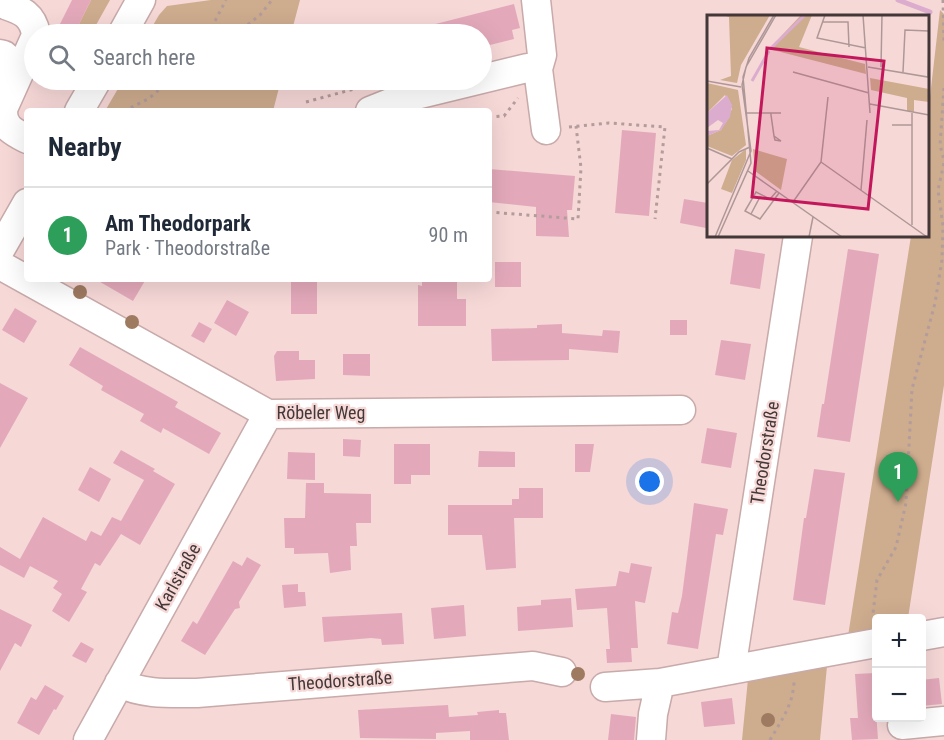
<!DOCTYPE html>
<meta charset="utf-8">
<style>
:root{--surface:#fff;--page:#f6f6f7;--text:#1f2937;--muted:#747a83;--line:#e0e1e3;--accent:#424ec2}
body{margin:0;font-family:"Roboto Condensed",sans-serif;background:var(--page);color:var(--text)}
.controls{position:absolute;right:18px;bottom:18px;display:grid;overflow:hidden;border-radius:6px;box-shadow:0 6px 24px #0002}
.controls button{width:54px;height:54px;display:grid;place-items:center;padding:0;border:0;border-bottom:2px solid var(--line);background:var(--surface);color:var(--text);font:30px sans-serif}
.you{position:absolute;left:650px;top:482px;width:21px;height:21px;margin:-15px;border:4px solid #fff;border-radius:50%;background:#1a73e8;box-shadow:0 0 0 9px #1a73e833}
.badge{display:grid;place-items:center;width:39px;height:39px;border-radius:50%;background:var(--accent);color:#fff;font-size:20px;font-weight:700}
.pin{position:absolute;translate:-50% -50px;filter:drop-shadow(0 2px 3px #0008)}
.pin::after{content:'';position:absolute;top:32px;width:21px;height:18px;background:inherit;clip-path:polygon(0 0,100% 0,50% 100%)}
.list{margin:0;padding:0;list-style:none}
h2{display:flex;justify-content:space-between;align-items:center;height:78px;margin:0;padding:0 24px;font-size:26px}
h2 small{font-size:20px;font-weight:400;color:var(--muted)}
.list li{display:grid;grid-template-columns:39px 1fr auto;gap:18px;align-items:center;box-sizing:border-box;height:96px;padding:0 24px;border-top:2px solid var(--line)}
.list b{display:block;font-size:22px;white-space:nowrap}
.list p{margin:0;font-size:20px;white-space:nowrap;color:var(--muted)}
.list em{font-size:20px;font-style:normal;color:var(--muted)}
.icon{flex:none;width:33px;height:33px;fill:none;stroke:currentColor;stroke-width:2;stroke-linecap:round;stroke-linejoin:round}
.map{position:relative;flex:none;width:944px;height:740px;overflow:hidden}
.search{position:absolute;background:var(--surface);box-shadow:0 6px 24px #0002;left:24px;top:24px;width:468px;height:66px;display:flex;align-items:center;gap:15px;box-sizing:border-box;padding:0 21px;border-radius:33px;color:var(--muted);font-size:22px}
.panel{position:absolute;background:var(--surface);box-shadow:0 6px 24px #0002;left:24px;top:108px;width:468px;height:174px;border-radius:6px}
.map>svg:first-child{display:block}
.green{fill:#ceac8e}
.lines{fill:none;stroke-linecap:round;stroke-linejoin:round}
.stream{stroke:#dcacce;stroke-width:5}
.building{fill:#e3a9bb}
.minor-casing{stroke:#c7aaa9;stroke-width:31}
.path{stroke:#b39c9c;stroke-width:3;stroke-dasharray:3 4.5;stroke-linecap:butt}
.minor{stroke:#fff;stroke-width:28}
.tree{fill:#9e7a61}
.labels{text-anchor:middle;stroke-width:4.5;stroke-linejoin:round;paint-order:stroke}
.street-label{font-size:18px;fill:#433737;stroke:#f6d8d7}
.inset-river{fill:none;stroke:#dcacce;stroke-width:3}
.inset-road{fill:none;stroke:#ae9897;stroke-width:1.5}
.view{fill:#c2185b;fill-opacity:0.15;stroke:#c2185b;stroke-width:3}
.inset-edge{fill:none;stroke:#433737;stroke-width:3}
</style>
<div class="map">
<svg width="944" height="740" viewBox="0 0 944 740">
<rect width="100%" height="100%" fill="#f6d8d7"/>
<path class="green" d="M91,0H110L91,34H74Z
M211,0H300L291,34H148L159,15L167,6Z
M940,10L944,14V385L908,618H876V631L848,636L911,236H928V114Z
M123,80H281L273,111H105Z
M827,666L820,740H742L748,679Z"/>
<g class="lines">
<path class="stream" d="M898,0L930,12"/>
</g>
<path class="building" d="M72,0H91L74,34H55Z
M514,4L520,28L512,30L514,39L482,47V34H417L416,29Z
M622,130L656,133L649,216L615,213Z
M489,169L575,176L572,210H567L569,237L536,236V207L489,202Z
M684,199L708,203L706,228L680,223Z
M735,249L765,254L760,289L730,284Z
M848,249L879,254L850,442L817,437L822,404H824Z
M495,262H521V287H495Z
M95,279H146L133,301Z
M422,279H457V299H466V326H418V285L422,286Z
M291,282H317V314H291Z
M227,300L249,312L236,336L214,323Z
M15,308L37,321L24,343L2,330Z
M670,320H687V335H670Z
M199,322L212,329L204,343L191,336Z
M562,324V333L602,336L603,330L620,331L618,353L569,349V360L492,361L491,329L537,328V325Z
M721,340L751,344L745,380L715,375Z
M80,347L178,402L175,407L221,433L209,454L163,428L161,433L140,421L144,414L101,390L103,386L69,365Z
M277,351H299V360H315V379L276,381L274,356Z
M343,354H370V376L343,375Z
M0,383L28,398L0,448Z
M707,428L737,433L731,468L701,463Z
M343,439L361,440L360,457L343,456Z
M394,444H430V475H411V484H394Z
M575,444H594L590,472H575Z
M121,450L155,469L153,471L175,484L140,545L121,534L100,566L95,563L81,589L87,592L69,622L52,611L62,594L53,588L58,581L30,566L24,578L0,565V547L20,559L43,517L86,541L91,531L101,536L112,517L121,521L144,480L113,463Z
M479,451L515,452V467H478Z
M288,452L315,453V480L287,479Z
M90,467L111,479L99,502L78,490Z
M814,469L845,473L825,605L793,600L804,518H806Z
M306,483H324V493L371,494V523H356L357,546H350L351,570L330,573L328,553L294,554V548H285L284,518H305Z
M519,488H543V518H514L516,568L486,570L482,535H448V505H512V499H519Z
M694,503L728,509L723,535L716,534L698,649L667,644L672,612L678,613L682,596Z
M247,557L261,565L239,602L240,608L235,609L205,655L181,641L193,621L197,624L233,561L242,566Z
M631,563L652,567L645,603L635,601L638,648H631L632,662L607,663L606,649H610L607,608L577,610L575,589L616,586L619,571L629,573Z
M298,584V592H305L306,606L284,608L282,585Z
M571,598L573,627L518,631L517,607L541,605V600Z
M464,605L466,636L434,639L431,608Z
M0,609L32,625L21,647L15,643L0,671Z
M402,613L404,644L382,645L381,639L371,638L324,642L322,617Z
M81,642L94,649L86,663L72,656Z
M876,673V698H875L878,739L852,740L850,718H858L855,674Z
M939,678L942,704L921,706V680Z
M45,685L64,696L56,710L54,709L39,735L17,723L31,697L36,700Z
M732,698L735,724L704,727L701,702Z
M448,705L449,717L478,715L477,712L499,710V713H506L509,740H470V731L436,733V739L360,738L358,710Z
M611,714L636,717L634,740H608Z"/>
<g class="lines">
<g class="minor-casing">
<path id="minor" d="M536,0L542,55L538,69L546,130
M0,3C19,10 32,12 36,34
M122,34L141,0
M0,54L4,55L7,59L0,79
M79,111L97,80
M370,111L400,99L527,68L538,69
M27,139C13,132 2,127 3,109L34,40
M0,250L27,203
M0,265L268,414L681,410
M922,636L944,632
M731,670L798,236
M119,683C144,695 171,693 197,693L533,666L562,672
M605,687L660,683L876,643
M902,725L944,721
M88,740L268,414
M651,740L653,714L660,683"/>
</g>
<path class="path" d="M943,0L944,44
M208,34L226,0
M236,34L260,15L272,0
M944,88L940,145L944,160
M306,102L365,86
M124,111L148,99L171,80
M489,117L504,116L518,98
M569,127L609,123L665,127L655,219
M489,212L578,219L581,168L576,126
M874,620L873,613L877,580L896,547L906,503L912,389L935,303L942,260L943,226L938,190L944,163
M770,740C781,721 793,705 794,682"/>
<use href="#minor" class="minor"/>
</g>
<g class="tree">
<circle cx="80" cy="292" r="7"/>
<circle cx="132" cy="322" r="7"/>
<circle cx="578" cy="674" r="7"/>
<circle cx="768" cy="720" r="7"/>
</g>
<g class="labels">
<g class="street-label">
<text x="321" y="419">Röbeler Weg</text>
<text transform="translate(765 453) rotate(-81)" y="6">Theodorstraße</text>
<text transform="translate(178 577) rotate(-61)" y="6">Karlstraße</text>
<text transform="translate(340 681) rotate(-4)" y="6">Theodorstraße</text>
</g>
</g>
<g transform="translate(707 15)">
<rect width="222" height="222" fill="#f6d8d7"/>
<path d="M16,0H63L34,50L30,68L13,65L24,61L22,2ZM94,0H105L92,32L158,49L159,59L62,34ZM163,63L222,74V87L207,85V97L200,96V83L164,75ZM0,68L31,75L39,130L25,141L0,131V121L14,115L25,94L18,80L0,98ZM39,134V145L25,178L14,174L25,145ZM46,134L80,144L74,175L48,156Z" fill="#ceac8e"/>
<path d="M20,80L25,90L23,102L14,115L0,121V116L12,115L16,108L11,105L0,113V98Z" fill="#dcacce"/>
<path class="inset-river" d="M64,33L98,0M45,66L62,36"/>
<path class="inset-road" d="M118,0L110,23L159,33M156,0L163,98M116,7H141L142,32M161,52L221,62L222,27M174,52L175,0M86,57L162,78M196,57L198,15L222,16M0,66L34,72M163,89L222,100M38,98H74M64,98V100L67,121L68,125L74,126L67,121M185,110H205M0,133L25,144M114,147L220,222M41,156L135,222M0,169L32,137L43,132M154,175L160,105M70,176L63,184L49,177L38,196L53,204L72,178M86,187L114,147L121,82M44,199L53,182L58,184M205,210V98M8,222L44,136L35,70L39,52L69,0M11,222L44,148L36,62L42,43L67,0M102,222L106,202"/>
<path class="view" d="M60,33L177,46L161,194L45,182Z"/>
<rect width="222" height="222" class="inset-edge"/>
</g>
</svg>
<div class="controls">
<button>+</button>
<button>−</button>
</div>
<div class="you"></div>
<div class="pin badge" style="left:898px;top:502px;background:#2e9e5b">1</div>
<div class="search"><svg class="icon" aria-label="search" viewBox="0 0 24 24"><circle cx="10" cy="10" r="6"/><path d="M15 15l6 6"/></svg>Search here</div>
<section class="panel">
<h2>Nearby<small></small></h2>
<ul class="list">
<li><span class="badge" style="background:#2e9e5b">1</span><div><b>Am Theodorpark</b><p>Park · Theodorstraße</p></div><em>90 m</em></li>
</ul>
</section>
</div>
